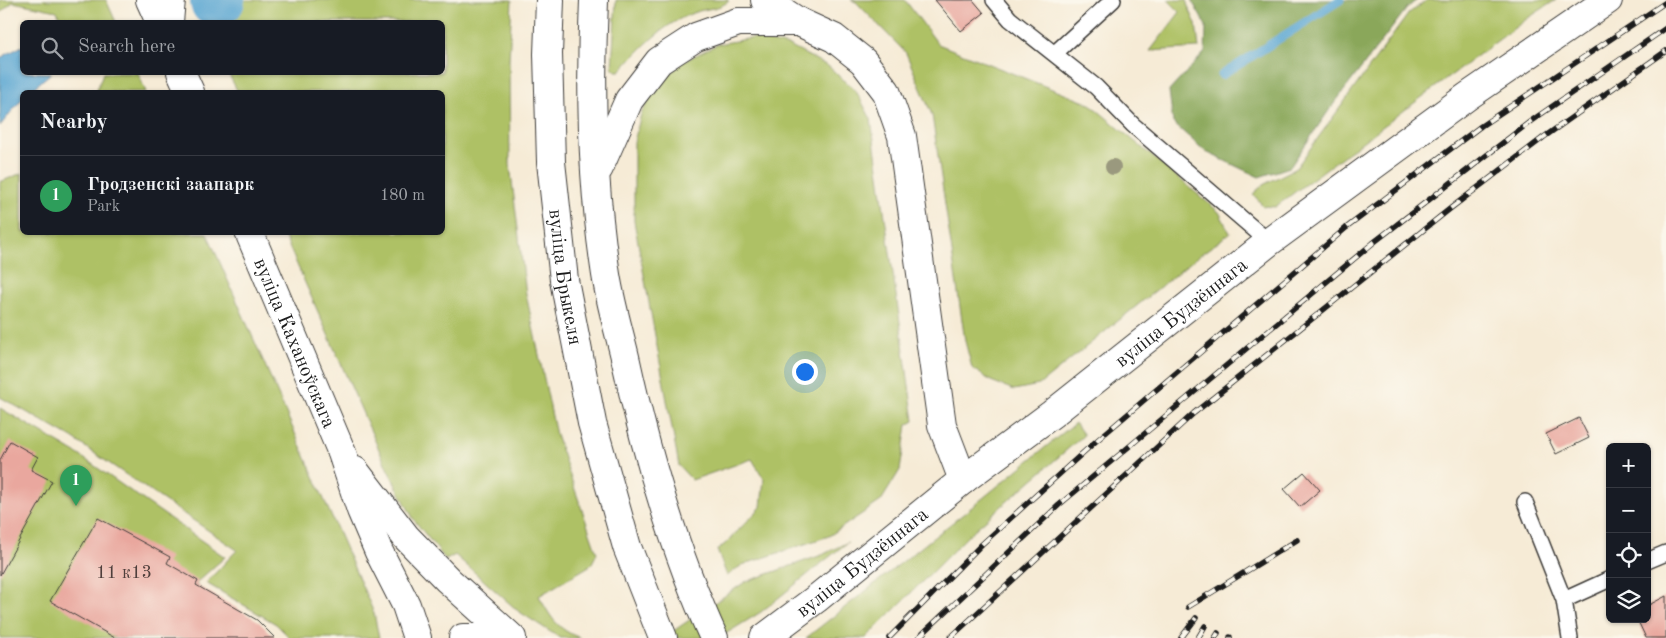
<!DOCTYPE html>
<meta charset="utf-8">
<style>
:root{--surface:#171b24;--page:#20242c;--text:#f1f3f6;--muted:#9ea1a6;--line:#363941;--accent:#0b8043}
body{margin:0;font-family:"Old Standard TT",serif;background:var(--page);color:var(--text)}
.controls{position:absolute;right:15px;bottom:15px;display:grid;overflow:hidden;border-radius:8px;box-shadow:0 1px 4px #0004}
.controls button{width:45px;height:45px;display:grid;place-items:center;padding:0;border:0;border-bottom:1px solid var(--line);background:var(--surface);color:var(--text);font:25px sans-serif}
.you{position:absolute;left:804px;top:371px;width:18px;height:18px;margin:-12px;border:4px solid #fff;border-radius:50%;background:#1a73e8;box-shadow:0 0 0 8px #1a73e833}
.badge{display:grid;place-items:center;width:32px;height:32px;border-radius:50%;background:var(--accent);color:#fff;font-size:16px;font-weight:700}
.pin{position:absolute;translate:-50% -41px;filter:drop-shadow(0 1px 2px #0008)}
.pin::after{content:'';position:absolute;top:26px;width:18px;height:15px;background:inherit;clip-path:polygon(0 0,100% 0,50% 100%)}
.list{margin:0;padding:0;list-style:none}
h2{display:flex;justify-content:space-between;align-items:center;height:65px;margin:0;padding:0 20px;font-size:21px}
h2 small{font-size:16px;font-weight:400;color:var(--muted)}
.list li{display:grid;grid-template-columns:32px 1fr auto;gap:15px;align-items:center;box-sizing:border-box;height:80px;padding:0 20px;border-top:1px solid var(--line)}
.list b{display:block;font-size:19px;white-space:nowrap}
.list p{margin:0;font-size:16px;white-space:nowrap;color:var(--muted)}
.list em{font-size:16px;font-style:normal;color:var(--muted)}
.icon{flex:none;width:28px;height:28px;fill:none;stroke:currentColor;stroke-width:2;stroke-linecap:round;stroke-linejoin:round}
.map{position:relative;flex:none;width:1666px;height:638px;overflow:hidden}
.search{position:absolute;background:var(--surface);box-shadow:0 1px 4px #0004;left:20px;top:20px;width:425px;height:55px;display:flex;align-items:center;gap:12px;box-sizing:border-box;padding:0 18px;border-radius:8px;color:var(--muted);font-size:19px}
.panel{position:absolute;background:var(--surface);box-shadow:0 1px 4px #0004;left:20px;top:90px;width:425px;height:145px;border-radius:8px}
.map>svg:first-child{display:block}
.green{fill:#aec165;stroke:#656e40}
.forest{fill:#8aa75a;stroke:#53623b}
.water{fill:#58a5d1;stroke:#3a6076}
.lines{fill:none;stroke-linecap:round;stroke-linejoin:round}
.stream{stroke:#58a5d1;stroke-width:9}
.river{stroke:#58a5d1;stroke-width:50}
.building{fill:#e9a79e}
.service-casing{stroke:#3d3b38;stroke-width:18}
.minor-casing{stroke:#3d3b38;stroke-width:30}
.tertiary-casing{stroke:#3d3b38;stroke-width:30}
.primary-casing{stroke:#3d3b38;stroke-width:30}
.service{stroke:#fff;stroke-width:15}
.minor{stroke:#fff;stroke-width:28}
.tertiary{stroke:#fff;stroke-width:28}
.primary{stroke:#fff;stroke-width:28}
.rail-casing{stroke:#1c1c1c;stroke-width:5.5}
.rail{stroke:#fbf7ec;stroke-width:4;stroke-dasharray:11;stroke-linecap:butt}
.tree{fill:#9a997e}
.labels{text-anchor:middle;stroke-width:4.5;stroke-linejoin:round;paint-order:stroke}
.number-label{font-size:18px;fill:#4f3f3c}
.street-label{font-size:20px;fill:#1c1c1c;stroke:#fbf7ec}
</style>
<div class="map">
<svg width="1666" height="638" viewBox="0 0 1666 638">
<rect width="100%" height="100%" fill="#fbf7ec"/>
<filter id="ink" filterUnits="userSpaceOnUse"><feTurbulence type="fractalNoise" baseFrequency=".02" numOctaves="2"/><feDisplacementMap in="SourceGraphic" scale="10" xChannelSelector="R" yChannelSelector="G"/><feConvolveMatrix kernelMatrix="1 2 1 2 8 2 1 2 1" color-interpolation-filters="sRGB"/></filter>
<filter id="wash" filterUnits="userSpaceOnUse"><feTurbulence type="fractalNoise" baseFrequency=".0096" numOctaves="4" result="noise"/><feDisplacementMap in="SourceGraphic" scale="20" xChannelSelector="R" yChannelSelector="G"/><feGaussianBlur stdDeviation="1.12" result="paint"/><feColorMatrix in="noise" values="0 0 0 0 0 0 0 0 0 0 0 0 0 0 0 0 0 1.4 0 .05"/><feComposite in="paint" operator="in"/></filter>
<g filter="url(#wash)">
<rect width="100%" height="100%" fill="#f6ebd6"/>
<path class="green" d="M0,0H106L116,22H62L57,11L13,2L0,13Z
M195,0H512L509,62L510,165L526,294L556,435L597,553L591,565L539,596C550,616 557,630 581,638H560L518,611L455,555L446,560L414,520L388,470L283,233L442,232V92H238L228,73L442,72V22H203Z
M616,0H727L729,1C720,9 707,8 696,12C664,23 642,47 620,71H616L612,67Z
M851,0H905L938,44L1090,104L1219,212L1230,233L1197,257L1039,385L1014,390L991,381L972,368L965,341L932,115L906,53L856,2Z
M1168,0H1187V4L1196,24L1199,48L1150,51L1180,12Z
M1427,0H1556L1528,18L1275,207L1263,206L1253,194L1263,185L1296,168L1409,13Z
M753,38L789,46L828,66L856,91L871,119L914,421L907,425L900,470L881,501L829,536L742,565L727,576L717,550L725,544L761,507L764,479L752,459L692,480L679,466L634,221V142L641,114L656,86L684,61L718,44Z
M103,73H138L146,92H96Z
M22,173V232L207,233L374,613L379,638H290L276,624L206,583L237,550L72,438L0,397V182Z
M0,408L79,455L225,557L198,581L196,585L275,638H0Z
M1075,423L1084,435L973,531L866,638H806L967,511Z
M848,542L761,612L719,638H663L745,582L822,555Z"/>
<path class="forest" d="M1193,0H1417L1408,7L1330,109L1290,167L1259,177L1206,152L1173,123L1169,91L1205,52L1206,26L1193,3Z"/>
<path class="water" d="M22,46V72L51,73L29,92H22V99L0,126V58Z"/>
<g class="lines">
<path class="stream" d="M1222,75L1340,0"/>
<path class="river" d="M215,2L220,0"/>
</g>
<g id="blocks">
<path class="building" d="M935,0H973L984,13L961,31Z
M1579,418L1589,438L1556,454L1546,434Z
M10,441L38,457L31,470L52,481L0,575V460Z
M1304,472L1320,490L1300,507L1284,489Z
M98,518L170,557L167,563L198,581L196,585L257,620L275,638H115L50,601Z
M1666,596V638H1646L1637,619H1647V606Z"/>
</g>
</g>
<g filter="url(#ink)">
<use href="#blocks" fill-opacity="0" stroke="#3d3b38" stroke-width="1"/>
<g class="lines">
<g class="service-casing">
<path id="service" d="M994,0L1010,19L1096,87L1133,125L1269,242
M1054,54L1113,0
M1525,502L1564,600
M1647,561L1666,553
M1570,638L1564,600L1610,579"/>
</g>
<g class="minor-casing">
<g id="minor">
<path id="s1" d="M963,480L1052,414L1269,242L1468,96L1608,0"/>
</g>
</g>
<g class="tertiary-casing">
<g id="tertiary">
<path d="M150,0L160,22"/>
<path d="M181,72L190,92"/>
<path id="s2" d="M249,232L342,453L361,510L379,552L406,605L417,638"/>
<path d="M355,471L406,537L448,580L512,638"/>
<path d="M463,638H498"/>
<path id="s3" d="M764,638L816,599L963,480"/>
</g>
</g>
<g class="primary-casing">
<g id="primary">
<path id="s4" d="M550,0L548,54L551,162L564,280L592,423L627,547L663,638"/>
<path d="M594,0C590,89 592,180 605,268C609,298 618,328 625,357C646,453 673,549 714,638"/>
<path d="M765,0L799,22L834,38L863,61L886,91L902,136L942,425L963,480"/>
<path d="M169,22L171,0"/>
<path d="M599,168L629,100L659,61L696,37L738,22H799"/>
</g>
</g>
<use href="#service" class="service"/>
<use href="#minor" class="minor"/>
<use href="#tertiary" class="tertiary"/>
<use href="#primary" class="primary"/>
<g class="rail-casing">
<path id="rail" d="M1188,607L1297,540
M889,638L982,544L1095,442L1346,228L1481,126L1666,2
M918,638L1059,505L1373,243L1531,121L1666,28
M950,638L1194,413L1451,208L1544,137L1666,51
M1181,638L1196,618
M1198,638L1205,626
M1215,638L1218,633
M1230,638V637"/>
</g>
<use href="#rail" class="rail"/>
</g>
<circle class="tree" cx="1113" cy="167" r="8"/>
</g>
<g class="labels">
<g class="number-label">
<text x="124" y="578">11 к13</text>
</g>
<g class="street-label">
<text dy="7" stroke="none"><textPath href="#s4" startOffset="278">вуліца Брыкеля</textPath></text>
<text dy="7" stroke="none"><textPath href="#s1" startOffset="275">вуліца Будзённага</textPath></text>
<text dy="7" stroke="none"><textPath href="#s2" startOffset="120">вуліца Каханоўскага</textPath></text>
<text dy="7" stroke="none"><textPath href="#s3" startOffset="124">вуліца Будзённага</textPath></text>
</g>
</g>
</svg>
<div class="controls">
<button>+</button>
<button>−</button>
<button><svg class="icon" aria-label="locate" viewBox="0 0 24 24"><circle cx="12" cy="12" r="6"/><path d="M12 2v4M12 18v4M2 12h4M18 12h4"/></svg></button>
<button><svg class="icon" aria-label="layers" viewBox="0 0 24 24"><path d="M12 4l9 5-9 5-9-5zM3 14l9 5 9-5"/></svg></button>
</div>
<div class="you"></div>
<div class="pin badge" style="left:76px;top:506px;background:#2e9e5b">1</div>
<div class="search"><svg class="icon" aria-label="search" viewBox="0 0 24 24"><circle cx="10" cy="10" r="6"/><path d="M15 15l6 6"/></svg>Search here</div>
<section class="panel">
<h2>Nearby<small></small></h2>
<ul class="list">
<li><span class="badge" style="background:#2e9e5b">1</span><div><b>Гродзенскі заапарк</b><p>Park</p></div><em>180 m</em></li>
</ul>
</section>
</div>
